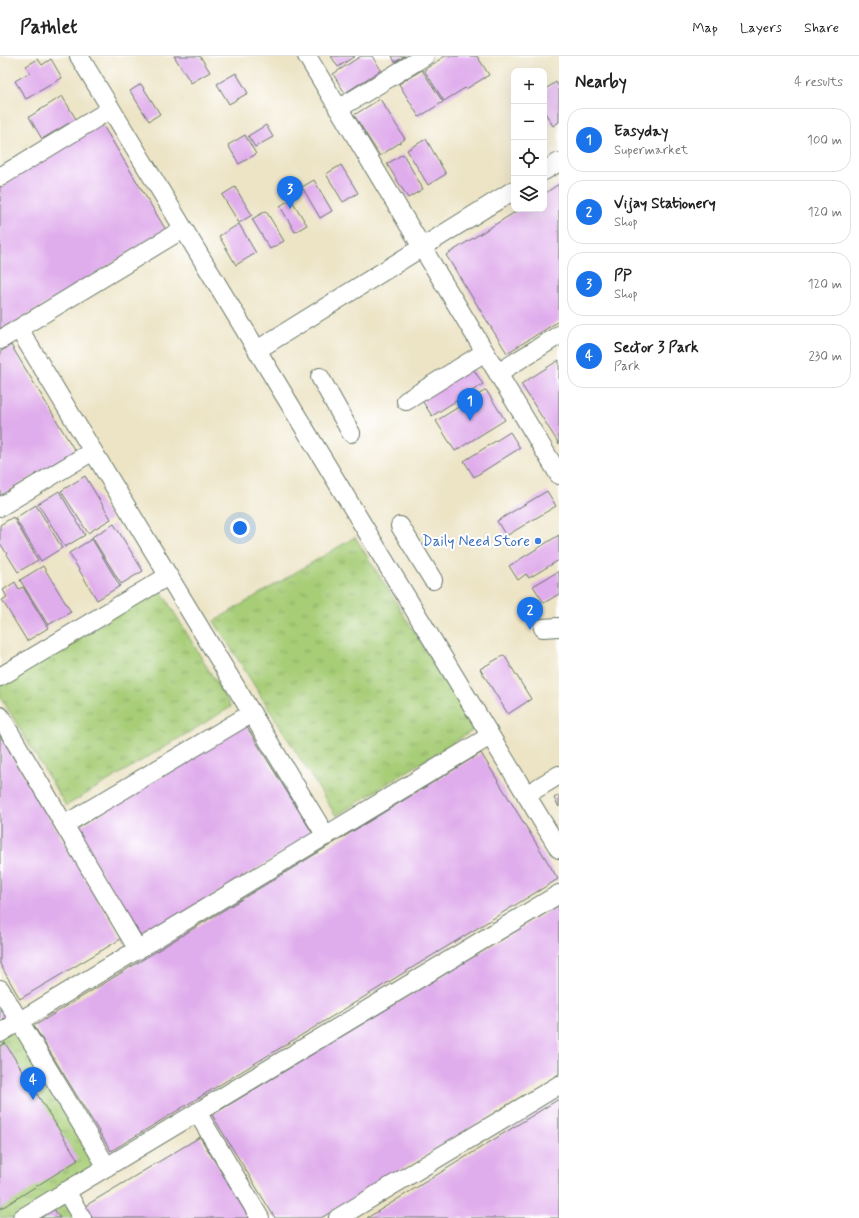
<!DOCTYPE html>
<meta charset="utf-8">
<style>
:root{--surface:#fff;--page:#f6f6f6;--text:#222;--muted:#767676;--line:#e0e0e0;--accent:#1a73e8}
body{margin:0;font-family:Mynerve,sans-serif;background:var(--page);color:var(--text)}
.controls{position:absolute;right:12px;top:12px;display:grid;overflow:hidden;border-radius:8px;box-shadow:0 4px 16px #0002}
.controls button{width:36px;height:36px;display:grid;place-items:center;padding:0;border:0;border-bottom:1px solid var(--line);background:var(--surface);color:var(--text);font:20px sans-serif}
.you{position:absolute;left:240px;top:472px;width:14px;height:14px;margin:-10px;border:3px solid #fff;border-radius:50%;background:#1a73e8;box-shadow:0 0 0 6px #1a73e833}
.badge{display:grid;place-items:center;width:26px;height:26px;border-radius:50%;background:var(--accent);color:#fff;font-size:13px;font-weight:700}
.pin{position:absolute;translate:-50% -33px;filter:drop-shadow(0 1px 2px #0008)}
.pin::after{content:'';position:absolute;top:21px;width:14px;height:12px;background:inherit;clip-path:polygon(0 0,100% 0,50% 100%)}
.list{margin:0;padding:0;list-style:none}
h2{display:flex;justify-content:space-between;align-items:center;height:52px;margin:0;padding:0 16px;font-size:17px}
h2 small{font-size:13px;font-weight:400;color:var(--muted)}
.list li{display:grid;grid-template-columns:26px 1fr auto;gap:12px;align-items:center;box-sizing:border-box;height:64px;margin:0 8px 8px;padding:0 8px;border:1px solid var(--line);border-radius:16px}
.list b{display:block;font-size:15px;white-space:nowrap}
.list p{margin:0;font-size:13px;white-space:nowrap;color:var(--muted)}
.list em{font-size:13px;font-style:normal;color:var(--muted)}
.icon{flex:none;width:22px;height:22px;fill:none;stroke:currentColor;stroke-width:2;stroke-linecap:round;stroke-linejoin:round}
.map{position:relative;flex:none;width:559px;height:1162px;overflow:hidden}
header{display:flex;align-items:center;gap:24px;box-sizing:border-box;height:56px;padding:0 20px;background:var(--surface);border-bottom:1px solid var(--line)}
header strong{font-size:19px}
nav{display:flex;gap:22px;margin-inline-start:auto;font-size:14px}
main{display:flex}
aside{flex:1;background:var(--surface)}
.map>svg:first-child{display:block}
.grass{fill:url(#grass-tufts);stroke:#638556}
.building{fill:#e0adec}
.lines{fill:none;stroke-linecap:round;stroke-linejoin:round}
.street-casing{stroke:#677767;stroke-width:20}
.street{stroke:#fff;stroke-width:18}
.shop-dot{fill:#3f7fe0;stroke:#fff;stroke-width:1.5}
.labels{text-anchor:middle;stroke-width:4;stroke-linejoin:round;paint-order:stroke}
.shop-label{font-size:15px;fill:#366cbe;stroke:#fff;text-anchor:end}
</style>
<header>
<strong>Pathlet</strong>
<nav><a>Map</a><a>Layers</a><a>Share</a></nav>
</header>
<main>
<div class="map">
<svg width="559" height="1162" viewBox="0 0 559 1162">
<defs>
<pattern id="grass-tufts" width="24" height="20" patternUnits="userSpaceOnUse"><rect width="24" height="20" fill="#a7cd77"/><path d="M3 7l-1-3M5 7V3M7 7l1-3M15 17l-1-3M17 17v-4M19 17l1-3" fill="none" stroke="#87a862"/></pattern>
</defs>
<rect width="100%" height="100%" fill="#fff"/>
<filter id="ink" filterUnits="userSpaceOnUse"><feTurbulence type="fractalNoise" baseFrequency=".025" numOctaves="2"/><feDisplacementMap in="SourceGraphic" scale="8" xChannelSelector="R" yChannelSelector="G"/><feConvolveMatrix kernelMatrix="1 2 1 2 8 2 1 2 1" color-interpolation-filters="sRGB"/></filter>
<filter id="wash" filterUnits="userSpaceOnUse"><feTurbulence type="fractalNoise" baseFrequency=".012" numOctaves="4" result="noise"/><feDisplacementMap in="SourceGraphic" scale="16" xChannelSelector="R" yChannelSelector="G"/><feGaussianBlur stdDeviation="0.9" result="paint"/><feColorMatrix in="noise" values="0 0 0 0 0 0 0 0 0 0 0 0 0 0 0 0 0 1.4 0 .05"/><feComposite in="paint" operator="in"/></filter>
<g filter="url(#wash)">
<rect width="100%" height="100%" fill="#ede4c6"/>
<path class="grass" d="M355,481L475,673L336,760L214,565Z
M160,533L231,651L66,750L0,640V629Z
M20,966L107,1111L66,1135L82,1162H0V977Z"/>
<g id="blocks">
<path class="building" d="M174,0H200L210,16L191,27Z
M331,0H355L338,11Z
M361,0H372L381,14L345,37L333,18Z
M392,0H405L395,6Z
M445,0H477L489,19L466,33L465,32L444,45L424,14Z
M38,3L42,9L51,3L62,22L26,43L15,25L30,16L26,10Z
M422,14L443,46L419,61L399,28Z
M236,17L248,37L229,48L217,28Z
M556,26L559,31V66L553,70L544,55V34Z
M141,28L160,58L149,65L130,35Z
M62,40L76,63L42,83L29,61Z
M380,43L405,83L380,100L354,59Z
M102,68L166,174L0,276V131Z
M266,69L273,81L255,91L248,80Z
M245,79L256,98L239,108L228,89Z
M426,83L446,118L428,129L407,94Z
M403,98L423,133L408,142L387,108Z
M341,109L358,137L343,146L326,118Z
M314,124L332,155L320,162L302,131Z
M559,128V265L507,297L446,199L520,153H544V138Z
M235,131L252,159L239,167L222,139Z
M291,143L307,169L295,176L280,150Z
M266,155L284,185L270,193L252,163Z
M239,168L256,197L236,209L219,180Z
M11,289L75,395L0,440V296Z
M559,304V388L521,328Z
M472,311L483,328L432,360L421,343Z
M486,334L505,364L455,395L436,365Z
M510,376L520,392L474,421L464,405Z
M85,420L111,463L88,477L61,435Z
M59,435L85,479L65,491L38,448Z
M547,435L556,450L506,480L497,465Z
M36,449L62,492L41,505L15,462Z
M13,461L38,504L18,516L0,487V469Z
M114,468L143,515L121,528L92,481Z
M559,479V504L529,522L526,518L518,524L509,510Z
M92,483L120,530L97,544L69,497Z
M43,510L71,556L48,569L20,524Z
M559,515V538L544,547L533,530Z
M15,526L19,533L23,531L48,572L27,585L2,544L7,541L3,534Z
M504,599L531,643L508,658L480,613Z
M245,668L313,778L143,883L75,774Z
M0,679L121,883L20,943L0,908Z
M481,697L558,823L111,1095L34,970Z
M559,739V751L554,742Z
M559,849V1018L321,1162H275L212,1059Z
M0,950L7,961L0,965Z
M5,987L78,1104L0,1153V990Z
M559,1043V1162H367L414,1133Z
M200,1081L249,1162H92L85,1150Z
M54,1153L60,1162H40Z"/>
</g>
</g>
<g filter="url(#ink)">
<use href="#blocks" fill-opacity="0" stroke="#677767" stroke-width="1"/>
<g class="lines">
<g class="street-casing">
<path id="street" d="M79,0L559,793
M307,0L559,419
M338,53L425,0
M544,115L559,106
M0,121L111,53
M19,273L326,780
M0,284L183,173
M257,294L514,134
M498,317L559,279
M320,321L351,377
M406,345L485,296
M0,451L93,395
M400,470L433,524
M543,572L559,571
M0,621L168,520
M0,660L138,894
M526,739L559,719
M64,769L252,657
M0,933L107,1111
M0,977L490,680
M197,1056L260,1162
M66,1135L82,1162
M22,1162L559,838
M338,1162L559,1029"/>
</g>
<use href="#street" class="street"/>
</g>
</g>
<circle class="shop-dot" cx="538" cy="485" r="4"/>
<g class="labels">
<g class="shop-label">
<text x="530" y="490">Daily Need Store</text>
</g>
</g>
</svg>
<div class="controls">
<button>+</button>
<button>−</button>
<button><svg class="icon" aria-label="locate" viewBox="0 0 24 24"><circle cx="12" cy="12" r="6"/><path d="M12 2v4M12 18v4M2 12h4M18 12h4"/></svg></button>
<button><svg class="icon" aria-label="layers" viewBox="0 0 24 24"><path d="M12 4l9 5-9 5-9-5zM3 14l9 5 9-5"/></svg></button>
</div>
<div class="you"></div>
<div class="pin badge" style="left:470px;top:365px">1</div>
<div class="pin badge" style="left:530px;top:574px">2</div>
<div class="pin badge" style="left:290px;top:153px">3</div>
<div class="pin badge" style="left:33px;top:1044px">4</div>
</div>
<aside>
<h2>Nearby<small>4 results</small></h2>
<ul class="list">
<li><span class="badge">1</span><div><b>Easyday</b><p>Supermarket</p></div><em>100 m</em></li>
<li><span class="badge">2</span><div><b>Vijay Stationery</b><p>Shop</p></div><em>120 m</em></li>
<li><span class="badge">3</span><div><b>PP</b><p>Shop</p></div><em>120 m</em></li>
<li><span class="badge">4</span><div><b>Sector 3 Park</b><p>Park</p></div><em>230 m</em></li>
</ul>
</aside>
</main>
